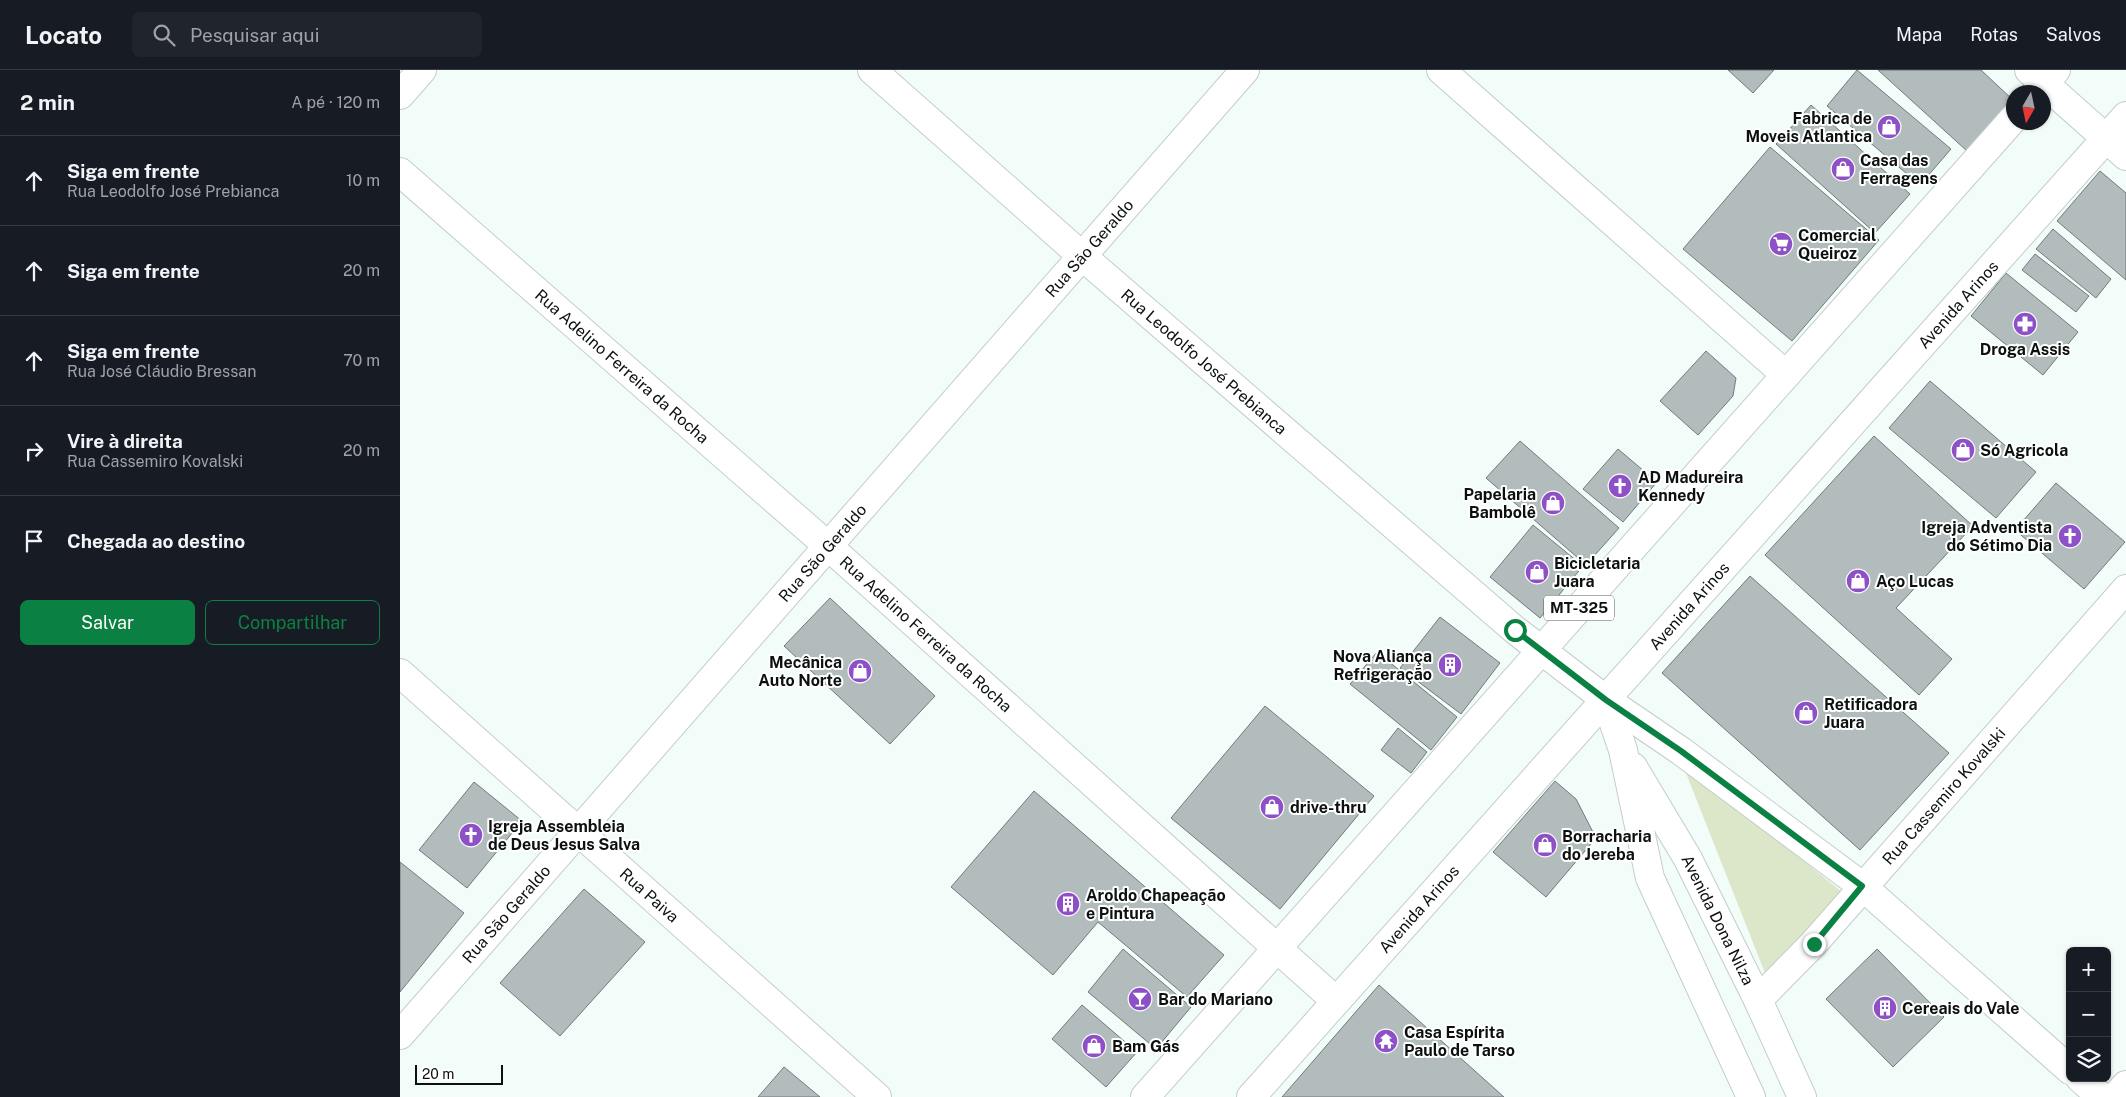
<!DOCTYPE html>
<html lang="pt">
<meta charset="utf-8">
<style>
:root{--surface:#171b24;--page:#20242c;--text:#f1f3f6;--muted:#9ea1a6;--line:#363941;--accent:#0b8043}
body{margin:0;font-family:"Public Sans",sans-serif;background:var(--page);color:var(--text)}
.controls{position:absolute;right:15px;bottom:15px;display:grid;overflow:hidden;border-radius:8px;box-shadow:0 1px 4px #0004}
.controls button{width:45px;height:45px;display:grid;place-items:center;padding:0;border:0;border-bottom:1px solid var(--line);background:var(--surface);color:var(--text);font:25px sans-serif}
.compass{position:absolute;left:1606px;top:15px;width:45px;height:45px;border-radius:50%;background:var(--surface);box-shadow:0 1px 4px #0004;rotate:189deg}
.scale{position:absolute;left:15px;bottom:12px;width:88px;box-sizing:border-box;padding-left:5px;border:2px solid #0c100f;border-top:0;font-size:14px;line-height:18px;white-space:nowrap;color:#0c100f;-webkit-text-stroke:4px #fff;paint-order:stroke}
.stop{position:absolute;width:15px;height:15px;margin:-11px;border:4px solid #0b8043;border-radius:50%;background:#fff}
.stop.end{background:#0b8043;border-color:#fff;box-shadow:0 1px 5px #0008}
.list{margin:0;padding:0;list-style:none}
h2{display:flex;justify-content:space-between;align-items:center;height:65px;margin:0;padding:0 20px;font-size:21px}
h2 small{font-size:16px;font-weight:400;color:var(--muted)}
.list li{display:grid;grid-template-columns:32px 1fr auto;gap:15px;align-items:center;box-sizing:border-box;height:90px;padding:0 20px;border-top:1px solid var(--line)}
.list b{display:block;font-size:19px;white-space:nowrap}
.list p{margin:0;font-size:16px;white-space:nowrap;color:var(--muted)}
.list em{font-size:16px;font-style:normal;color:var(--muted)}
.actions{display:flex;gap:10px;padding:15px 20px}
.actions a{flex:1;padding:11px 0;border:1px solid var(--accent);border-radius:8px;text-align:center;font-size:18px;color:var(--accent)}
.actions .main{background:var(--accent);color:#fff}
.icon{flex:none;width:28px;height:28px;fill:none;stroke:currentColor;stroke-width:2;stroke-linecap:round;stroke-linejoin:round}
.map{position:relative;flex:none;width:1726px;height:1027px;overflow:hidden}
header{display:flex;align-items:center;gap:30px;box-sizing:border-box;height:70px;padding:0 25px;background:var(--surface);border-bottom:1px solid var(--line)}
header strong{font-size:24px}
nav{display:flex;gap:28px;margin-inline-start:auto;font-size:18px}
.search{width:350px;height:45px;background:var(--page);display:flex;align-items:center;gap:12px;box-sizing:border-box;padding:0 18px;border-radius:8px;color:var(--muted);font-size:19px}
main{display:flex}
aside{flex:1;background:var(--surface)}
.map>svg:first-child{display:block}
.green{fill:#dce7c9}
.building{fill:#b2bcbd;stroke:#717b7b}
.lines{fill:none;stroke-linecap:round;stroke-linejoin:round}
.minor-casing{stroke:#c3cdca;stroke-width:30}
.primary-casing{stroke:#c3cdca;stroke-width:30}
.minor{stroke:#fff;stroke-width:28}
.primary{stroke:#fff;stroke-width:28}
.route{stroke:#0b8043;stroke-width:6}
.labels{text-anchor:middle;stroke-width:4;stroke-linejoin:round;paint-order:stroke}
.shield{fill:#fff;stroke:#555857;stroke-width:1}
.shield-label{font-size:15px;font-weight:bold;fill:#0c100f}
.poi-label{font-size:16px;font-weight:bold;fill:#0c100f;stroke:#fff;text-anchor:start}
.street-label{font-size:16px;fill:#0c100f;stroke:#fff}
</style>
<header>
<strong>Locato</strong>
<div class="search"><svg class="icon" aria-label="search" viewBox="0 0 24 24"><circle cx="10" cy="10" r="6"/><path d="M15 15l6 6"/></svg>Pesquisar aqui</div>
<nav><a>Mapa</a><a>Rotas</a><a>Salvos</a></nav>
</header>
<main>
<aside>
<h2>2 min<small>A pé · 120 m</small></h2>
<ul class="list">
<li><svg class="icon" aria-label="ahead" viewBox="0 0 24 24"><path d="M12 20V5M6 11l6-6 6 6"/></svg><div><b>Siga em frente</b><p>Rua Leodolfo José Prebianca</p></div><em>10 m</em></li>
<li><svg class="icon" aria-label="ahead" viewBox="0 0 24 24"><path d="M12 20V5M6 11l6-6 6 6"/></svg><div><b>Siga em frente</b></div><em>20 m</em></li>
<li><svg class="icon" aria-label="ahead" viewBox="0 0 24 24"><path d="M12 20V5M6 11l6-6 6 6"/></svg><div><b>Siga em frente</b><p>Rua José Cláudio Bressan</p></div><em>70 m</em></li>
<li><svg class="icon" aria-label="right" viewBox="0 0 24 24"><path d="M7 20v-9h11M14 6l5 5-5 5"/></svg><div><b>Vire à direita</b><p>Rua Cassemiro Kovalski</p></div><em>20 m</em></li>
<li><svg class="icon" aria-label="arrive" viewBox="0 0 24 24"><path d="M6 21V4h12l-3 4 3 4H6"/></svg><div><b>Chegada ao destino</b></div></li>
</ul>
<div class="actions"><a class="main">Salvar</a><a>Compartilhar</a></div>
</aside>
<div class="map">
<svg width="1726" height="1027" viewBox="0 0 1726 1027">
<rect width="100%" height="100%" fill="#f2fcf9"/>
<path class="green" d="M1282,693L1447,826L1365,903Z"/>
<path class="building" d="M1328,0H1374L1353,23Z
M1457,0L1551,79L1520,115L1427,36Z
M1478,0H1581L1614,31L1567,81Z
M1411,35L1510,124L1475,163L1376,74Z
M1370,77L1479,170L1392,271L1283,179Z
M1700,101L1726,123V210L1657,151Z
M1653,159L1711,209L1696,228L1636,179Z
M1635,184L1689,226L1676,242L1622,200Z
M1606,203L1678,262L1643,305L1571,246Z
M1306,281L1336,308L1333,326L1298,365L1260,331Z
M1530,311L1636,402L1596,448L1489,358Z
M1474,366L1573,456L1496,538L1552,589L1519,625L1365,485Z
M1120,371L1219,458L1186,495L1086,408Z
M1218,379L1257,412L1223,452L1183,419Z
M1656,413L1725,472L1684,519L1615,460Z
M1133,455L1183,496L1140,548L1090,507Z
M1350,506L1549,683L1460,780L1262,603Z
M430,528L535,626L490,674L384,576Z
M1040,547L1100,593L1061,644L1000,598Z
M977,582L1057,647L1031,680L950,614Z
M865,636L974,726L880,839L771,748Z
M998,658L1027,682L1011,703L981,680Z
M1155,711L1176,729L1196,768L1146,827L1093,782Z
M74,712L122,751L67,818L19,780Z
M634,721L824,885L787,927L698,852L653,905L551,817Z
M0,792L64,843L0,922Z
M184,819L245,872L160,966L100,913Z
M723,879L791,937L756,979L688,922Z
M1477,879L1544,947L1493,997L1426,929Z
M979,915L1104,1027H882Z
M682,935L737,982L706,1017L652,969Z
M384,997L420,1027H358Z"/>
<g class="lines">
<g class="minor-casing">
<g id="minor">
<path id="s1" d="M472,0L682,186L1115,560L1206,630L1281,681L1462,816L1670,1000"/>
<path d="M1041,0L1386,305"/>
<path d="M1629,0L1726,86"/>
<path d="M0,25L22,0"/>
<path id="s2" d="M0,102L428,476L936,931"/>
<path id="s3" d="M0,603L477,1027"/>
<path d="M1206,630L1223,680L1250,808L1351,1027"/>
<path id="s4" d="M1233,697L1288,789L1358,930L1402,1027"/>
<path id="s5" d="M1358,930L1414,873L1726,519"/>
<path id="s6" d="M0,965L845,0"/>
<path d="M1680,1008L1701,1027"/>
<path d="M1715,1027L1726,1015"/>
</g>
</g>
<g class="primary-casing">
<g id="primary">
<path d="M1636,22L1656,0"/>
<path d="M745,1027L1614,48"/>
<path id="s7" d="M851,1027L1726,46"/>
</g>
</g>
<use href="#minor" class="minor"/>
<use href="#primary" class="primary"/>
</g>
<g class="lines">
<path class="route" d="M1115,560L1206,630L1281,681L1462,816L1414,874"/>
</g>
<defs>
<g id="shop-disc" transform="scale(1.25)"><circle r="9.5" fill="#8d50c6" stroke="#fff"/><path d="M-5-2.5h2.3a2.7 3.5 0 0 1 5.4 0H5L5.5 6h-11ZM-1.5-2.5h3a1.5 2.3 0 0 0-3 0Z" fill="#fff"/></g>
<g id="supermarket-disc" transform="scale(1.25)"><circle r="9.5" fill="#8d50c6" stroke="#fff"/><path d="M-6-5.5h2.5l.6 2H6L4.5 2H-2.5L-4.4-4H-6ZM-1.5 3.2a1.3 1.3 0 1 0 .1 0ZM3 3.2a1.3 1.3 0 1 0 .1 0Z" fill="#fff"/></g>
<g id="pharmacy-disc" transform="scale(1.25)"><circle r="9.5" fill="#8d50c6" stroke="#fff"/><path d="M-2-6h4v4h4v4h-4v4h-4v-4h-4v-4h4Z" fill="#fff"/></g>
<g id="church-disc" transform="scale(1.25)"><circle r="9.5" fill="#8d50c6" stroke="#fff"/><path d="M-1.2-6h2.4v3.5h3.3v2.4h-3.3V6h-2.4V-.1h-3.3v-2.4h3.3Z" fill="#fff"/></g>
<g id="building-disc" transform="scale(1.25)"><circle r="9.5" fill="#8d50c6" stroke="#fff"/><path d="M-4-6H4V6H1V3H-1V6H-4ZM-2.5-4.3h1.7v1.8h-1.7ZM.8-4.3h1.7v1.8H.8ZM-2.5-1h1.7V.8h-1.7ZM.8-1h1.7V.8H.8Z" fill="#fff"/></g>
<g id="bar-disc" transform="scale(1.25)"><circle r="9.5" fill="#8d50c6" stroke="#fff"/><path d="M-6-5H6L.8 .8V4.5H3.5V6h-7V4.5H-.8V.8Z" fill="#fff"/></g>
<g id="temple-disc" transform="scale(1.25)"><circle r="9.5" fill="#8d50c6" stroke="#fff"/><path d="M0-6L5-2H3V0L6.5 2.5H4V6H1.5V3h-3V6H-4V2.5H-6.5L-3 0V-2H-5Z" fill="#fff"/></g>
</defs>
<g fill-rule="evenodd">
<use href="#shop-disc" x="1489" y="57"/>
<use href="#shop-disc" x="1443" y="99"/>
<use href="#supermarket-disc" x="1381" y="174"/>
<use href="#pharmacy-disc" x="1625" y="254"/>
<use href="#shop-disc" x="1563" y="380"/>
<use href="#church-disc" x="1220" y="416"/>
<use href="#shop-disc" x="1153" y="433"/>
<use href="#church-disc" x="1670" y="466"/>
<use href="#shop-disc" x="1137" y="502"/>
<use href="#shop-disc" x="1458" y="511"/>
<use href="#building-disc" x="1050" y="595"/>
<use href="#shop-disc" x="460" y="601"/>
<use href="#shop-disc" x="1406" y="643"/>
<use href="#shop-disc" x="872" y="737"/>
<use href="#church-disc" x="71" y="765"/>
<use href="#shop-disc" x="1145" y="775"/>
<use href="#building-disc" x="668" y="834"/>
<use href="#bar-disc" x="740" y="929"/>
<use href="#building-disc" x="1485" y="938"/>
<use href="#temple-disc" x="986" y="971"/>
<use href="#shop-disc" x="694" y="976"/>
</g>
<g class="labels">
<rect class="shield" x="1144" y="525.5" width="70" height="25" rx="4"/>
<g class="shield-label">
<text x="1179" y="543">MT-325</text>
</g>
<g class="poi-label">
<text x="1472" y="54" text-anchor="end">Fabrica de<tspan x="1472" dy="18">Moveis Atlantica</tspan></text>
<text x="1460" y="96">Casa das<tspan x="1460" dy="18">Ferragens</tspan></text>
<text x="1398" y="171">Comercial<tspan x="1398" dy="18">Queiroz</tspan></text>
<text x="1625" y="285" text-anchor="middle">Droga Assis</text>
<text x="1580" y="386">Só Agricola</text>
<text x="1238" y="413">AD Madureira<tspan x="1238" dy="18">Kennedy</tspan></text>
<text x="1136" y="430" text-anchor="end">Papelaria<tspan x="1136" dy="18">Bambolê</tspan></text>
<text x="1652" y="463" text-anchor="end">Igreja Adventista<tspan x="1652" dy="18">do Sétimo Dia</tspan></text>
<text x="1154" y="499">Bicicletaria<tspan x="1154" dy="18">Juara</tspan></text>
<text x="1476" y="517">Aço Lucas</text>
<text x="1032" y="592" text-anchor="end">Nova Aliança<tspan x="1032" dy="18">Refrigeração</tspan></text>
<text x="442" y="598" text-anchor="end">Mecânica<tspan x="442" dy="18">Auto Norte</tspan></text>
<text x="1424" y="640">Retificadora<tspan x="1424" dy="18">Juara</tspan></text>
<text x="890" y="743">drive-thru</text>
<text x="88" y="762">Igreja Assembleia<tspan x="88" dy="18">de Deus Jesus Salva</tspan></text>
<text x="1162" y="772">Borracharia<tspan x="1162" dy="18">do Jereba</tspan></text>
<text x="686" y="831">Aroldo Chapeação<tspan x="686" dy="18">e Pintura</tspan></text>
<text x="758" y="935">Bar do Mariano</text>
<text x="1502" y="944">Cereais do Vale</text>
<text x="1004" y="968">Casa Espírita<tspan x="1004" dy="18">Paulo de Tarso</tspan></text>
<text x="712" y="982">Bam Gás</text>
</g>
<g class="street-label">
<text dy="6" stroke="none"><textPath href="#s6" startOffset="1046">Rua São Geraldo</textPath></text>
<text dy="6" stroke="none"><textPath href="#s7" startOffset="1062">Avenida Arinos</textPath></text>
<text dy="6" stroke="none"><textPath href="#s1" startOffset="442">Rua Leodolfo José Prebianca</textPath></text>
<text dy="6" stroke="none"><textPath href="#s2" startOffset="295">Rua Adelino Ferreira da Rocha</textPath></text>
<text dy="6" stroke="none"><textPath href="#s6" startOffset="641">Rua São Geraldo</textPath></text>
<text dy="6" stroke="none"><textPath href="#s7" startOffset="658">Avenida Arinos</textPath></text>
<text dy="6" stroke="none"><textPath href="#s2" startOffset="700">Rua Adelino Ferreira da Rocha</textPath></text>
<text dy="6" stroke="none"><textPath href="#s5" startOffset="276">Rua Cassemiro Kovalski</textPath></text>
<text dy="6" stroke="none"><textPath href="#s3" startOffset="334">Rua Paiva</textPath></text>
<text dy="6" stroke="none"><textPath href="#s7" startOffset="252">Avenida Arinos</textPath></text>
<text dy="6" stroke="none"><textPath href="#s6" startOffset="161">Rua São Geraldo</textPath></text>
<text dy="6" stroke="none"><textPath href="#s4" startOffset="175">Avenida Dona Nilza</textPath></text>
</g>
</g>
</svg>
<div class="controls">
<button>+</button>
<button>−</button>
<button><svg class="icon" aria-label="layers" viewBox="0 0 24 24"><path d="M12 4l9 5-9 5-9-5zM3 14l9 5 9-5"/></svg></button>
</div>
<svg class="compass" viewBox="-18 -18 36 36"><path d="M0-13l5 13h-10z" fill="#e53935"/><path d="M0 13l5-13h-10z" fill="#9ea1a6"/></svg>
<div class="scale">20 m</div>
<div class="stop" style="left:1115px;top:560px"></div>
<div class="stop end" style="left:1414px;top:874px"></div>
</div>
</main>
